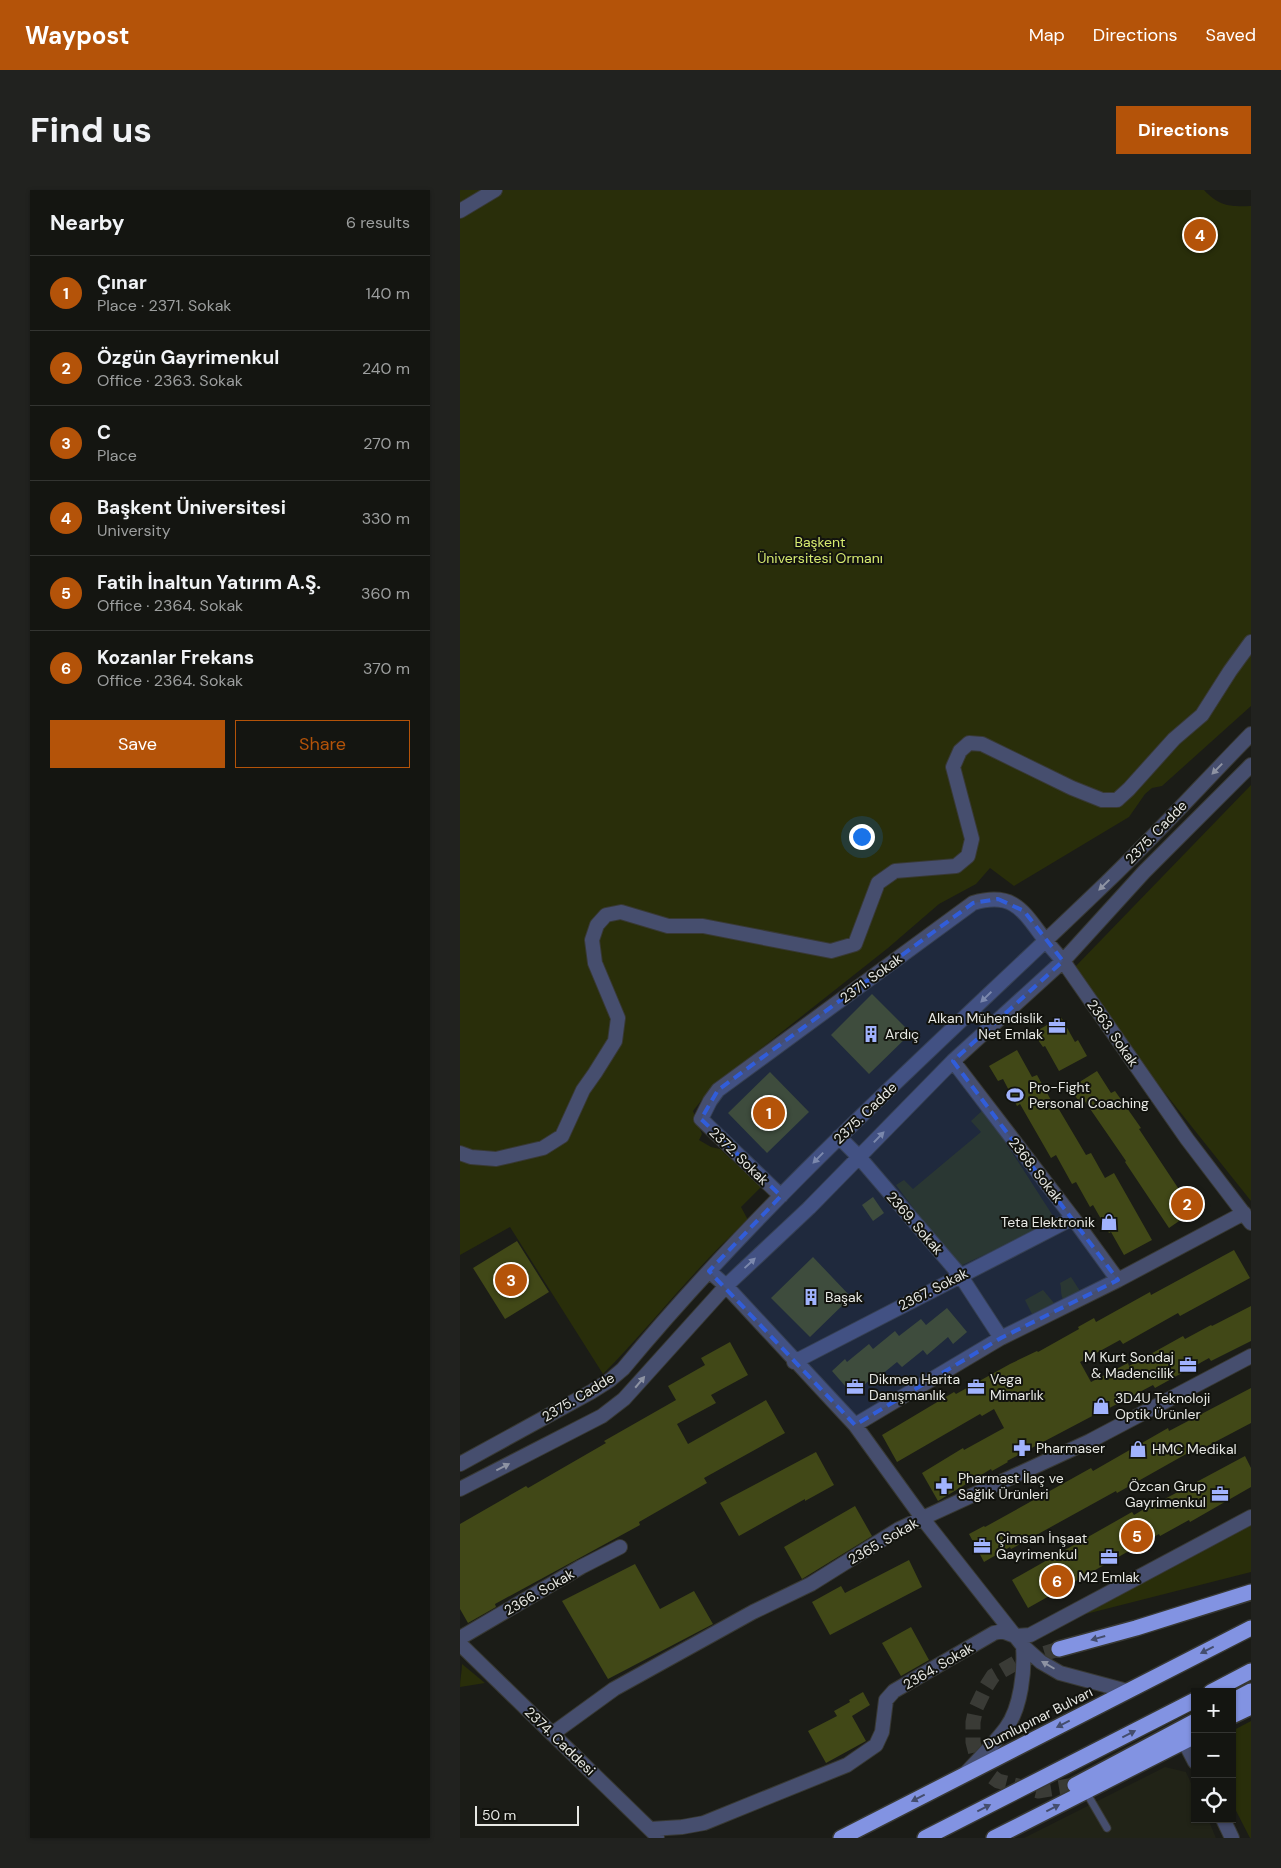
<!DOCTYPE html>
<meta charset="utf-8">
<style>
:root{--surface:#141511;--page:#21221f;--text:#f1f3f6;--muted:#9d9f9f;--line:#333431;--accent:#b45309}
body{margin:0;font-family:"DM Sans",sans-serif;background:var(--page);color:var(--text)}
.controls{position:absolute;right:15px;bottom:15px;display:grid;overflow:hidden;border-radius:0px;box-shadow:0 1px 4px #0004}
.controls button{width:45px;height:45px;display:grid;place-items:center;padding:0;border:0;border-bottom:1px solid var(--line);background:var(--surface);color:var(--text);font:25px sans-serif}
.scale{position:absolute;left:15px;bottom:12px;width:104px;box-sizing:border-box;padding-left:5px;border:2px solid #e7e8e4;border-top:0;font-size:14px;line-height:18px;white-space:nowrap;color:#e7e8e4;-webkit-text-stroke:4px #12130e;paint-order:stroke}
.you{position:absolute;left:401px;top:646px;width:18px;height:18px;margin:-12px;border:4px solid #fff;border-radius:50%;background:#1a73e8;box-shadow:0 0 0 8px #1a73e833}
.badge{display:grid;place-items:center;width:32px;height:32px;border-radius:50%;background:var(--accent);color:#fff;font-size:16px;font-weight:700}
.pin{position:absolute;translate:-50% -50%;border:2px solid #fff;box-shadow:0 1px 5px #0006}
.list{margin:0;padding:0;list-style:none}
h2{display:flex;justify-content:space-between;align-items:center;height:65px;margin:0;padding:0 20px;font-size:21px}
h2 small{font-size:16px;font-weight:400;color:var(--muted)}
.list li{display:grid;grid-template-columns:32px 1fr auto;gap:15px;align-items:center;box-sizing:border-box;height:75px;padding:0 20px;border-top:1px solid var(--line)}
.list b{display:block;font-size:19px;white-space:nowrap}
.list p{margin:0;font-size:16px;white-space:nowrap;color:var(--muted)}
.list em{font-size:16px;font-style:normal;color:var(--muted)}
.actions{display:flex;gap:10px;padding:15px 20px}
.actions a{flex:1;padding:11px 0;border:1px solid var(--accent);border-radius:0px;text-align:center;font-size:18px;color:var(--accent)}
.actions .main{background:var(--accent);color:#fff}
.icon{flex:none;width:28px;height:28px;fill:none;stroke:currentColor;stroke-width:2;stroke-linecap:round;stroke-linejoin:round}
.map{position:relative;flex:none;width:791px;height:1648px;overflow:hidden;border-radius:0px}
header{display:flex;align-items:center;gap:30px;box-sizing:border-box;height:70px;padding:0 25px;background:var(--accent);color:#fff}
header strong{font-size:24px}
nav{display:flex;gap:28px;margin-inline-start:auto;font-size:18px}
.intro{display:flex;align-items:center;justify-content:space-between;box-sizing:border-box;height:120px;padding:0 30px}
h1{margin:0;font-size:35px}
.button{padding:12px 22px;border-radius:0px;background:var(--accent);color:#fff;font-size:18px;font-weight:700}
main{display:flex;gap:30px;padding:0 30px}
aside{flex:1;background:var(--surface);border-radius:0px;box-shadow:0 1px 4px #0004}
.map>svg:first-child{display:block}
.built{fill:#212317}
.green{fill:#292e0a}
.building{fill:#414817}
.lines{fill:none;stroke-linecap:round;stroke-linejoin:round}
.highway-tunnel{stroke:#3a3b36;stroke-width:15;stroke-dasharray:15 8;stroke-linecap:butt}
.lane-casing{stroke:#383934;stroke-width:9}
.street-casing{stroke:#383934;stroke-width:16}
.highway-casing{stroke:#383934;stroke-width:18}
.lane{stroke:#464e6e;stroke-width:7}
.street{stroke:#464e6e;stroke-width:14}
.highway{stroke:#8293e2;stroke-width:15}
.oneway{fill:#8e93a3}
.oneway2{fill:#444d6d}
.marked{fill:#315dd9;fill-opacity:0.2;stroke:#315dd9;stroke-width:4;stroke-dasharray:10 6;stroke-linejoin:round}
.labels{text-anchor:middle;stroke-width:4;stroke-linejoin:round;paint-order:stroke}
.park-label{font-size:14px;fill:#d7eb70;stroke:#12130e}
.street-label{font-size:14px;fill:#e7e8e4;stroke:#12130e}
.poi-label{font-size:14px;fill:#e7e8e4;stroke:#12130e;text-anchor:start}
</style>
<header>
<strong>Waypost</strong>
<nav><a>Map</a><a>Directions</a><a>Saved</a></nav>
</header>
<div class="intro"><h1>Find us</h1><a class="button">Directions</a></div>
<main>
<aside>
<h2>Nearby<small>6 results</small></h2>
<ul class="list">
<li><span class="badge">1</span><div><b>Çınar</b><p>Place · 2371. Sokak</p></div><em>140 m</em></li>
<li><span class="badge">2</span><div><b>Özgün Gayrimenkul</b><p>Office · 2363. Sokak</p></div><em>240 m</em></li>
<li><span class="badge">3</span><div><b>C</b><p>Place</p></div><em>270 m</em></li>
<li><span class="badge">4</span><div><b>Başkent Üniversitesi</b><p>University</p></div><em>330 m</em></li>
<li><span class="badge">5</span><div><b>Fatih İnaltun Yatırım A.Ş.</b><p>Office · 2364. Sokak</p></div><em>360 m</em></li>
<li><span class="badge">6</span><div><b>Kozanlar Frekans</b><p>Office · 2364. Sokak</p></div><em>370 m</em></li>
</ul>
<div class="actions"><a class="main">Save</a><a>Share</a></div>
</aside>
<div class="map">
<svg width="791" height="1648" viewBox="0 0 791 1648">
<rect width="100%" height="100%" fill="#1b1c17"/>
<path class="built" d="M705,1577L726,1582L735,1602V1629H748L756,1648H564Z"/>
<path class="green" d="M0,0H744C759,16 770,17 791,16V516L702,596L692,598L685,604L669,627L554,696L530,678L516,694L479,714L428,758L251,898L233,921L242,944L239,950L251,957L260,959L301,997L281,1017L288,1030C235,1077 193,1134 143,1184L50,1037L0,1065Z
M791,595V1011L661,848L615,777Z
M524,919L593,1026L590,1034L498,1077L436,995L444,990L453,999L521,942L511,931Z
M611,1087L620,1101L603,1109C600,1103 602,1099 600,1093Z
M583,1100L594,1113L572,1124L565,1110Z
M791,1334V1382L614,1427Z
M2,1474L25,1493L0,1497C0,1489 2,1481 2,1474Z
M791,1531V1648H790L772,1613V1541Z"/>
<path class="building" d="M412,804L451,843L409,884L371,845Z
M601,827L615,852L618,850L627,866L599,881L585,856L583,857L573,843Z
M557,860L572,887L577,885L592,912L594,911L626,965L631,963L645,988L654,983L692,1050L664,1065L651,1042L649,1043L633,1015L630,1017L616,992L612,994L596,965L591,968L560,914L557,916L543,889L538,891L529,876Z
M637,881L651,903L655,901L681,938L679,939L724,1007L726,1006L735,1020L709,1038L665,972L666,971L624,910L620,913L610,898Z
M310,882L349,922L307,963L268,923Z
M413,1007L424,1023L413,1031L402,1015Z
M57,1051L89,1102L45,1129L13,1078Z
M774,1060L790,1088L720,1126L718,1123L663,1154L660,1150L620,1172L631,1192L668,1173L669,1176L723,1146L725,1149L751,1135L752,1136L791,1116V1151L751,1171L749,1168L695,1198L693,1195L638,1224V1223L547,1271L548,1272L532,1281L531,1279L478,1311L462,1283L503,1258L504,1260L544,1238L534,1219L522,1226L520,1224L437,1272L422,1245L494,1202L496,1204L550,1174L577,1161L578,1162L619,1139L618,1137L634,1128L636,1132L690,1102L691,1105Z
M353,1067L391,1107L350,1147L311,1108Z
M487,1118L507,1142L493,1154L488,1147L467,1165L463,1160L442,1177L437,1172L415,1190L413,1187L393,1205L372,1181L385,1169L387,1172L409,1154L413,1159L435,1141L439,1146L461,1129L466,1135Z
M270,1152L288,1185L251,1205L256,1213L217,1234L228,1254L306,1210L325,1243L244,1288L247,1293L179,1332L180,1335L35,1414L36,1417L8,1433L0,1419V1334L66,1296L68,1298L146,1253L144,1251L216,1210L208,1196L245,1175L241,1168Z
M791,1198V1233L736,1262L735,1259L657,1303L656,1301L551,1359L550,1357L524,1372L509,1344L524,1336L525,1337L631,1278L633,1281L708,1238L709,1241Z
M356,1262L374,1295L345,1311V1309L279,1346L260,1313Z
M785,1266L791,1278V1297L730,1332L729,1330L700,1346L699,1344L568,1418L552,1390L672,1322L674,1325L701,1309V1311Z
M395,1316L412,1346L342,1389L324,1357Z
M449,1370L462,1397L370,1445L352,1412L381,1396L385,1403Z
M175,1374L200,1419L234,1401L253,1434L148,1489L102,1411Z
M451,1437L469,1470L441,1486L422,1453Z
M403,1502L410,1515L392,1526L406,1551L366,1573L348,1541L377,1526L374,1521L390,1512L389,1510Z"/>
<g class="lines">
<path class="highway-tunnel" d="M599,1459L559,1471L533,1486L526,1497L516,1518L513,1532V1552L517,1568L527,1583L538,1591L578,1601L615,1595"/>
<g class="lane-casing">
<path id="lane" d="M626,1602L647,1638"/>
</g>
<g class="street-casing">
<path id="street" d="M0,21L35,0
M493,871L613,1028L658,1090
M379,947L399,967L500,1085L541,1148
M0,963L11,967L36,969L83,958L102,946L123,900L135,883L155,851L158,828L135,773L132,750L137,735L146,725L161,722L208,736H243L371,761L395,754L418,693L435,681L496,676L508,666L512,649L493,577L500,561L509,553L522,554L612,598L642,610H657L669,599L714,549L742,525L770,481L791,452
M321,1006L241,929L250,911L258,900L513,713C554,701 563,721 585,750C591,757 597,764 603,771L727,949L791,1033
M249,1081L266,1096L395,1235L463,1329L563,1456L581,1472L600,1483L667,1501
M334,1172L613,1028
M395,1235L541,1148L658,1090L784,1023
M0,1274L131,1202L150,1190L163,1179C309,1003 482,851 647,692C697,644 743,593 791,544
M0,1299L142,1226L164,1209L266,1096L349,1018L493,871L603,771L684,682L791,575
M0,1448L121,1377L160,1357
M0,1454L197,1646
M92,1544L154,1499L293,1422L351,1394L439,1339L630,1251L791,1166
M724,1551L735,1572
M505,1584C519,1569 534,1554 546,1538C561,1518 565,1480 563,1456
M763,1629L772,1648
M191,1639L222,1637L244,1633L387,1575L416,1555L422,1542L426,1510L434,1501L534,1443L542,1441L555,1446L570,1445L791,1327"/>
</g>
<g class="highway-casing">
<path id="highway" d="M599,1459L676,1438L791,1402
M751,1502L791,1481
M772,1511L791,1501
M772,1526L791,1517
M615,1595L735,1531
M381,1648L791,1438
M465,1648L735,1510
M534,1648L735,1546"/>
</g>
<use href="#lane" class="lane"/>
<use href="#street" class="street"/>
<use href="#highway" class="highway"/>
</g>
<defs><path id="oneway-solid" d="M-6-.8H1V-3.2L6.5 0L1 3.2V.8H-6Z" transform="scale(1.25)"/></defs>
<g class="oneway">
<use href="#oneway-solid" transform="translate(757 579) rotate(134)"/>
<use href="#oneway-solid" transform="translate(644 695) rotate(136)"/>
<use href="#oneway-solid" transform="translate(526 807) rotate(136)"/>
<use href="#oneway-solid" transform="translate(419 947) rotate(-46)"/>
<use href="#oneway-solid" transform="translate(358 968) rotate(134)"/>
<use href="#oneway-solid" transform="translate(290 1073) rotate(-43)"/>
<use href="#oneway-solid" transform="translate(180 1192) rotate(-50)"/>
<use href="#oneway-solid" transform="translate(43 1277) rotate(-27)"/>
<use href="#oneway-solid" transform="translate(588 1475) rotate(-150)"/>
</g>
<g class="oneway2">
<use href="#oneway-solid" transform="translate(638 1448) rotate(164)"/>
<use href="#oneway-solid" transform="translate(747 1460) rotate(153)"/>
<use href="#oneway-solid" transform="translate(603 1534) rotate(153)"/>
<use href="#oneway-solid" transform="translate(669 1544) rotate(-27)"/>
<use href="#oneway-solid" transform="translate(458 1608) rotate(153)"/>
<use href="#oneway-solid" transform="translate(524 1618) rotate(-27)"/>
<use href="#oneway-solid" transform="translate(593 1618) rotate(-27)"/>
</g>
<path class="marked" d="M538,709L564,721L603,771L493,871L658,1090L541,1148L395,1235L249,1081L321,1006L241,929L258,900L513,713Z"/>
<defs>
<g id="office-bare" transform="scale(1.35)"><path d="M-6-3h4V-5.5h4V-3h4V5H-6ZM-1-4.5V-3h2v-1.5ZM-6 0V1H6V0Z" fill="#a1b3fd" stroke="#12130e" stroke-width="2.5" paint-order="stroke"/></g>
<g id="building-bare" transform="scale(1.35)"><path d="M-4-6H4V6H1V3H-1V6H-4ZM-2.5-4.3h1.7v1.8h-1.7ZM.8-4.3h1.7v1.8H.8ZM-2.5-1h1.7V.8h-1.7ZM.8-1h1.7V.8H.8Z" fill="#a1b3fd" stroke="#12130e" stroke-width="2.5" paint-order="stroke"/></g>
<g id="stadium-bare" transform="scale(1.35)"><path d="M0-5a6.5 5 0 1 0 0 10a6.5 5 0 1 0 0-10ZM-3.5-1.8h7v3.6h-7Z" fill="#a1b3fd" stroke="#12130e" stroke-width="2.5" paint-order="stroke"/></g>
<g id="shop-bare" transform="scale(1.35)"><path d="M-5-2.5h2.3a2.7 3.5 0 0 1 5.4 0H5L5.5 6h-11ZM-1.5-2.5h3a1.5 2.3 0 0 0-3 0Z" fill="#a1b3fd" stroke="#12130e" stroke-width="2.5" paint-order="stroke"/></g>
<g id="pharmacy-bare" transform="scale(1.35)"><path d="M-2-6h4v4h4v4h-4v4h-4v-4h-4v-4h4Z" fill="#a1b3fd" stroke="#12130e" stroke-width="2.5" paint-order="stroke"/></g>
</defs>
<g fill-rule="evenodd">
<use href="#office-bare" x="597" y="836"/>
<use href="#building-bare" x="411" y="844"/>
<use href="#stadium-bare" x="555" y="905"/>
<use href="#shop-bare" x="649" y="1032"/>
<use href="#building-bare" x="351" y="1107"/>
<use href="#office-bare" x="728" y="1175"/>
<use href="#office-bare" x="395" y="1197"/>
<use href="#office-bare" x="516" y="1197"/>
<use href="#shop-bare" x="641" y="1216"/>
<use href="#pharmacy-bare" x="562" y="1258"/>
<use href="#shop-bare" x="678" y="1259"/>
<use href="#pharmacy-bare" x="484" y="1296"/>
<use href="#office-bare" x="760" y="1304"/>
<use href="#office-bare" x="522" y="1356"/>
<use href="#office-bare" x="649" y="1367"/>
</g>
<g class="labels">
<g class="park-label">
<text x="360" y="357">Başkent<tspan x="360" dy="16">Üniversitesi Ormanı</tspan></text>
</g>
<g class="street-label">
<text transform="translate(696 642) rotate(-46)" y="5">2375. Cadde</text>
<text transform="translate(411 788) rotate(-36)" y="5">2371. Sokak</text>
<text transform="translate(653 843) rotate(55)" y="5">2363. Sokak</text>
<text transform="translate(405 923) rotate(-44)" y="5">2375. Cadde</text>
<text transform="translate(279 966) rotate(44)" y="5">2372. Sokak</text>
<text transform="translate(576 980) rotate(52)" y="5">2368. Sokak</text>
<text transform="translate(455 1033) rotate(49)" y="5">2369. Sokak</text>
<text transform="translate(473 1099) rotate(-27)" y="5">2367. Sokak</text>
<text transform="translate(118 1207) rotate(-31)" y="5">2375. Cadde</text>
<text transform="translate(423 1351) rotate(-30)" y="5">2365. Sokak</text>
<text transform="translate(79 1402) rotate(-30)" y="5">2366. Sokak</text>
<text transform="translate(478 1476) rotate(-30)" y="5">2364. Sokak</text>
<text transform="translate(578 1528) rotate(-27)" y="5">Dumlupınar Bulvarı</text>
<text transform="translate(100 1551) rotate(44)" y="5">2374. Caddesi</text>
</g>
<g class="poi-label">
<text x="583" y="833" text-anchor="end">Alkan Mühendislik<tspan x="583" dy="16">Net Emlak</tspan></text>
<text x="425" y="849">Ardıç</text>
<text x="569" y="902">Pro-Fight<tspan x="569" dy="16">Personal Coaching</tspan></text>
<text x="635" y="1037" text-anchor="end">Teta Elektronik</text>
<text x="365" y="1112">Başak</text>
<text x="714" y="1172" text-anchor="end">M Kurt Sondaj<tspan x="714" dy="16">&amp; Madencilik</tspan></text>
<text x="409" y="1194">Dikmen Harita<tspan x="409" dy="16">Danışmanlık</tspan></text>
<text x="530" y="1194">Vega<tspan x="530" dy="16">Mimarlık</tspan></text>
<text x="655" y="1213">3D4U Teknoloji<tspan x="655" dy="16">Optik Ürünler</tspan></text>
<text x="576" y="1263">Pharmaser</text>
<text x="692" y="1264">HMC Medikal</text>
<text x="498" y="1293">Pharmast İlaç ve<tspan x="498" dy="16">Sağlık Ürünleri</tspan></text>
<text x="746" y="1301" text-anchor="end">Özcan Grup<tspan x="746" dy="16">Gayrimenkul</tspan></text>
<text x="536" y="1353">Çimsan İnşaat<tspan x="536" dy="16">Gayrimenkul</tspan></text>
<text x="649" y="1392" text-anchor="middle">M2 Emlak</text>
</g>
</g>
</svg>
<div class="controls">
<button>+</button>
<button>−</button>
<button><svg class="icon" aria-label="locate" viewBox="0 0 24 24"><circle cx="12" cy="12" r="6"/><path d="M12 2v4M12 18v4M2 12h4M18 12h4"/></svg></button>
</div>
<div class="scale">50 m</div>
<div class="you"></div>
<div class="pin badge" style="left:309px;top:923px">1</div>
<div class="pin badge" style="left:727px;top:1014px">2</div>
<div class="pin badge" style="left:51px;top:1090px">3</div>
<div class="pin badge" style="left:740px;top:45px">4</div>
<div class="pin badge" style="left:677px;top:1346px">5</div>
<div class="pin badge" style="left:597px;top:1391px">6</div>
</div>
</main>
